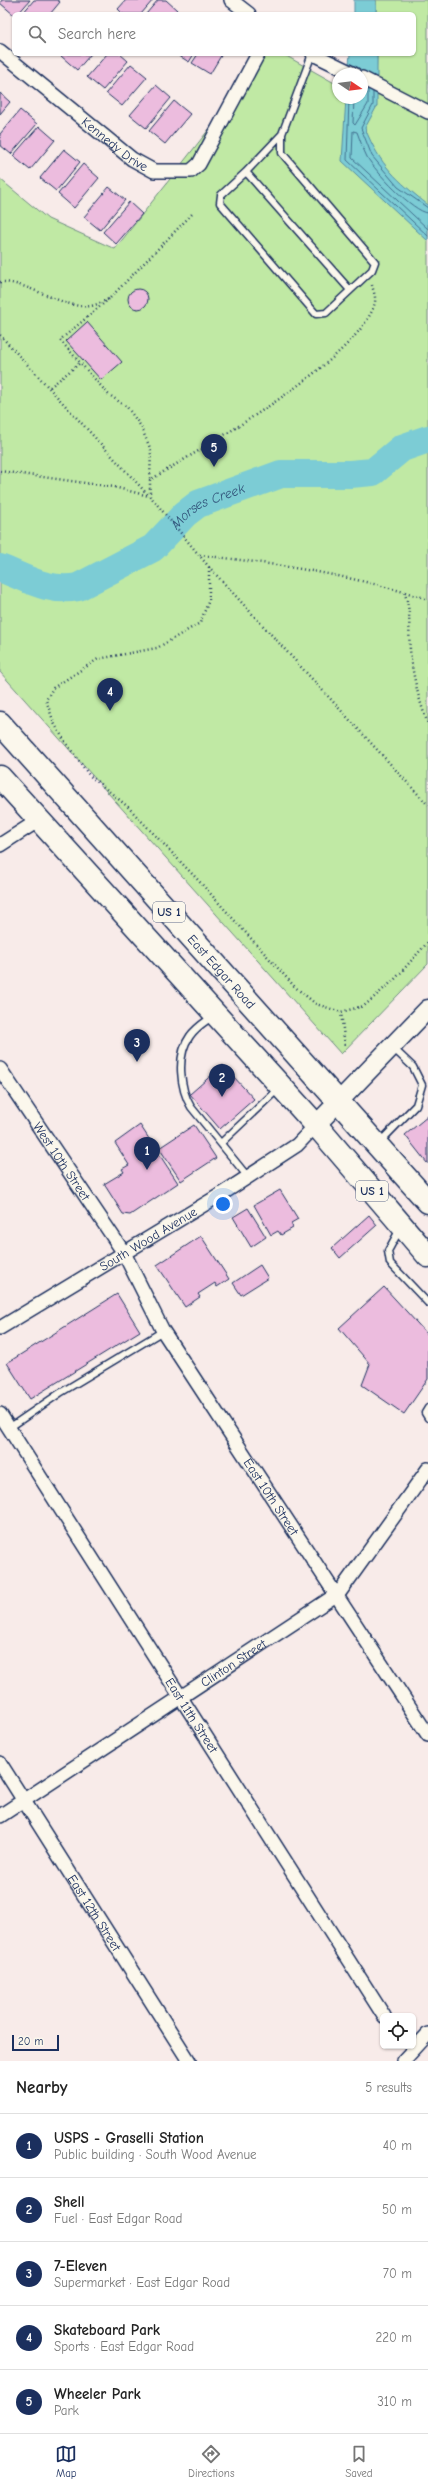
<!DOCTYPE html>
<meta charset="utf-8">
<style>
:root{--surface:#fff;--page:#f6f6f6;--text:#222;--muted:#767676;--line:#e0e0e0;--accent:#1b2f5e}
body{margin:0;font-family:"Comic Neue",sans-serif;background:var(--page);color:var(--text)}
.controls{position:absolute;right:12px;bottom:12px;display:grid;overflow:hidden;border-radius:6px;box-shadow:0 1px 3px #0004}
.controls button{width:36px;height:36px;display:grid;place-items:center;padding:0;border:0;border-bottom:1px solid var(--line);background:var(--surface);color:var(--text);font:20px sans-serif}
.compass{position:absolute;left:332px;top:68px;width:36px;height:36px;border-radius:50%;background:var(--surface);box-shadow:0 1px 3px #0004;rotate:103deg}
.scale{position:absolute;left:12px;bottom:10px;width:47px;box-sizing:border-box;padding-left:4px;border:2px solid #1b2f5e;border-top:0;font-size:11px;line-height:14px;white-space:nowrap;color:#1b2f5e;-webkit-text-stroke:3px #fbf7ec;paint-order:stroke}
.you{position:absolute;left:223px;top:1204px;width:14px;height:14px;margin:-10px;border:3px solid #fff;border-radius:50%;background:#1a73e8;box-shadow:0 0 0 6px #1a73e833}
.badge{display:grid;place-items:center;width:26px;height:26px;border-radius:50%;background:var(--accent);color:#fff;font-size:13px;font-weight:700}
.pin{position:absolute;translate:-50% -33px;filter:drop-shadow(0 1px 2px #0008)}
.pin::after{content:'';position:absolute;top:21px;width:14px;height:12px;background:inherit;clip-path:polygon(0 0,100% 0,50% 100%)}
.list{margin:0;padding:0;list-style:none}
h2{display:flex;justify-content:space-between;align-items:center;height:52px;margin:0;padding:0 16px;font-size:17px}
h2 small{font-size:13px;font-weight:400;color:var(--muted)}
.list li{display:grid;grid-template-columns:26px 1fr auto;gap:12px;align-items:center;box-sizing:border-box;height:64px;padding:0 16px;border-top:1px solid var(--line)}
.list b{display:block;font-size:15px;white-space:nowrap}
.list p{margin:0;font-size:13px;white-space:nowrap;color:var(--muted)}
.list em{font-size:13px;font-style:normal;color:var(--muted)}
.icon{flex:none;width:22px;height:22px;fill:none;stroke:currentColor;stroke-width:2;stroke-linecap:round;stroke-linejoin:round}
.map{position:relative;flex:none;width:428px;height:2061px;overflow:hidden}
.search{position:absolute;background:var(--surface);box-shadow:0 1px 3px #0004;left:12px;right:12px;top:12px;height:44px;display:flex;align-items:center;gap:10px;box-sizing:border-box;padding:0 14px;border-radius:6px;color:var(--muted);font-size:15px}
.sheet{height:372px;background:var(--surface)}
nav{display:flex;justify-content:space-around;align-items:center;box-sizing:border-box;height:56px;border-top:1px solid var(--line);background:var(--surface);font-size:11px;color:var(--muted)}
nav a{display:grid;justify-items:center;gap:2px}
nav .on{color:var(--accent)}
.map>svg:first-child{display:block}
.green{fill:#c0e9a4;stroke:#6e8c81}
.water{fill:#7bccd5;stroke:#558da5}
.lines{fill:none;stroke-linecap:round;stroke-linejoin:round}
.shore{stroke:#416e8e;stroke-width:1}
.river{stroke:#7bccd5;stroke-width:28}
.building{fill:#ecbcde;stroke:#1b2f5e}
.lane-casing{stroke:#1b2f5e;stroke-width:9}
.street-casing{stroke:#1b2f5e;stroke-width:16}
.secondary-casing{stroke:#1b2f5e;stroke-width:21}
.highway-casing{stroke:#1b2f5e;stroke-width:25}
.path{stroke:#1b2f5e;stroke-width:2.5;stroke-dasharray:1 3;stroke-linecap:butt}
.lane{stroke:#fbf7ec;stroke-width:6}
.street{stroke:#fbf7ec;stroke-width:13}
.secondary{stroke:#fbf7ec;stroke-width:18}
.highway{stroke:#fbf7ec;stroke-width:22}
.labels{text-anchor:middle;stroke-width:3;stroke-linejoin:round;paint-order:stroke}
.shield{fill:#fbf7ec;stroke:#5e6b89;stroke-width:1}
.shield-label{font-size:12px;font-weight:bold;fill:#1b2f5e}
.street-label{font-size:13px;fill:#1b2f5e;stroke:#fbf7ec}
.water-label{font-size:14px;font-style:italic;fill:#33567c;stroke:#fbf7ec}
</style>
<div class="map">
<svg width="428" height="2061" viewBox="0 0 428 2061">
<rect width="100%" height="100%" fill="#f8ebe9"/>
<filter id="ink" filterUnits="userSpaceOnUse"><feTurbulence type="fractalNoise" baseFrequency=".025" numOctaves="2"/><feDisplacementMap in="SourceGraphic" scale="8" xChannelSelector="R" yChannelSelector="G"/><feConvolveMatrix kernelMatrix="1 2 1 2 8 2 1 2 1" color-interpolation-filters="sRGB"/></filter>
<g filter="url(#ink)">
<path class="green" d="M376,0H428V964L341,1054L0,672V179L48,219L115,249L268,54H283L338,85V98H356L375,109L377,54H414V14H376Z"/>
<path class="water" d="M354,0H376V14H354Z
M350,54H377V106L365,128C380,166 397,180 428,205V241L342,161L346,98H362V74H348Z"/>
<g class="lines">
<path class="shore" d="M373,92V105L361,128L372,156L398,187L428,208
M349,98L347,160L428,236
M354,98L353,123L355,125L368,104V89
M428,213C413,212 375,171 367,157C363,149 360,140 357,132L353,131L352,158L428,229"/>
<path class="river" id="s1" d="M0,568C26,578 49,593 78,587L153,548L185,514L198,504L281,474H350L373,472L402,448L428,439"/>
</g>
<path class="building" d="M2,0H30L18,14L14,15L0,3Z
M34,0H57L60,2L50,14H22Z
M126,0H153L141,14H123L118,9Z
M158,0H166L177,10L174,14H146Z
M63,54H91L77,70L61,56Z
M107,54H120L128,61L103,90L87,77Z
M176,54H194L189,62Z
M198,54H222L210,74L192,63Z
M131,64L147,77L122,106L106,93Z
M156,85L171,98L146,128L130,115Z
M0,93L10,102L0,114Z
M174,101L190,114L165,144L149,131Z
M20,110L37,124L11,154L0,145V134Z
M39,126L55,140L30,170L13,156Z
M64,149L80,162L56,191L40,178Z
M83,164L99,178L74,208L58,194Z
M109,187L125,200L100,230L84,217Z
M129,202L142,214L116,244L103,232Z
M128 299a10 10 0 1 1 20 0a10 10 0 1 1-20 0Z
M87,322L122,362L101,380L66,341Z
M223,1065L254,1099L220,1129L190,1094Z
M428,1116V1163H427L405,1135Z
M140,1125L178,1183L130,1215L123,1214L104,1184L124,1172L122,1169L129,1165L115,1143Z
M194,1125L216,1158L181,1181L159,1148Z
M280,1190L298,1219L291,1223L293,1228L281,1235L278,1231L271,1235L254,1205Z
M248,1208L266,1237L251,1247L233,1217Z
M369,1215L377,1225L340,1258L332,1248Z
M201,1236L229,1279L217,1287L215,1283L198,1294L200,1297L185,1307L157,1265Z
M260,1265L268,1278L241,1295L233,1283Z
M384,1287L428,1335V1379L404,1414L362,1385L370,1364L339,1328Z
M117,1294L140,1331L30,1399L7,1363Z"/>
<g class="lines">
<g class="lane-casing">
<path id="lane" d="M282,134L246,172L221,195L220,203L316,314L326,313L372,270L375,262L282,153V134L312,54
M246,172L350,290
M213,1016C205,1022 196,1027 190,1036C176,1055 180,1089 191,1107L248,1177
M221,1143L278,1089
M379,1143L416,1105L422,1085L413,1067L392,1047
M400,1229L388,1251L390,1263L428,1303
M428,1408L425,1413L428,1418
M9,1428L60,1393L163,1331"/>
</g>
<g class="street-casing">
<g id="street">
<path d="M231,0L249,14"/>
<path id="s2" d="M0,51L132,159L154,171H191L199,164L258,54"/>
<path d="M313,54L354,74"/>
<path d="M362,78L428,112"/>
<path d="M0,845L39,820"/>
<path id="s3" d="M0,1069L124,1253L163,1331L428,1735"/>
<path id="s4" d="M0,1328L220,1195L297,1145L316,1125"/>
<path id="s5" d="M0,1414L384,2016"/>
<path id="s6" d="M0,1763L189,2061"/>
<path id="s7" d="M0,1816L339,1593L428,1469"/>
<path d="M403,2061L428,2034"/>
</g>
</g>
<g class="secondary-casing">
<path id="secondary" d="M316,1125L428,1009"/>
</g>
<g class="highway-casing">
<g id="highway">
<path id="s8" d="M0,723L428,1202"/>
<path d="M0,777L316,1125L428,1256"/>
</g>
</g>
<path class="path" d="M0,282C28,281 65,310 91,306C97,305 103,301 109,299L192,214
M372,285C373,290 376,297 375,302C362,359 202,448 150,480V496L209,567L428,805
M109,299L60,340L108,394L127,407L140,425L151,450L150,480
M0,335L149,496
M50,387L80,363
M0,471L114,487L149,496
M200,555C268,563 338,573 404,592C412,610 408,629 410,649C412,673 419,701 428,724
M209,567V600L200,623L157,648L98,659L53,688L46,700L54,723L64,740L89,775L127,806L198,880L295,987L316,1004L341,1012L364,1006L394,980L428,942
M405,592L428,599
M341,1012L345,1046"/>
<use href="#lane" class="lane"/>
<use href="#street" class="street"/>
<use href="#secondary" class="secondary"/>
<use href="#highway" class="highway"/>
</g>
</g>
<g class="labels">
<g class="shield">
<rect x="153" y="902" width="32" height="20" rx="3"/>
<rect x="356" y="1181" width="32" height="20" rx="3"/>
</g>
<g class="shield-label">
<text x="169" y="916">US 1</text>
<text x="372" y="1195">US 1</text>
</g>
<g class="street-label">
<text dy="5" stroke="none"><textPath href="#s2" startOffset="148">Kennedy Drive</textPath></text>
<text dy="5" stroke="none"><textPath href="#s8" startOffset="333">East Edgar Road</textPath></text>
<text dy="5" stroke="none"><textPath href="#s3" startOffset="111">West 10th Street</textPath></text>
<text dy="5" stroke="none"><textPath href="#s4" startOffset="173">South Wood Avenue</textPath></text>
<text dy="5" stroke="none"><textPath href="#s3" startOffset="507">East 10th Street</textPath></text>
<text dy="5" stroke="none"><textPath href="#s7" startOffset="279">Clinton Street</textPath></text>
<text dy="5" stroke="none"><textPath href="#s5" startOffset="357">East 11th Street</textPath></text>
<text dy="5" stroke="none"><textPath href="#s6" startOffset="177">East 12th Street</textPath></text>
</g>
<g class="water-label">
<text dy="5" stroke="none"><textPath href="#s1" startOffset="237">Morses Creek</textPath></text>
</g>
</g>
</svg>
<div class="controls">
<button><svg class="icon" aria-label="locate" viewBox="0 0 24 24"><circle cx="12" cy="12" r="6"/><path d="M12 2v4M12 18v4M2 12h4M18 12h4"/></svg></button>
</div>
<svg class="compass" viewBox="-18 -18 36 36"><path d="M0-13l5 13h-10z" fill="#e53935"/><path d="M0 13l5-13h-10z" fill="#767676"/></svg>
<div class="scale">20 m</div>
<div class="you"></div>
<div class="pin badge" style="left:147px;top:1170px">1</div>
<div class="pin badge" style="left:222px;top:1097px">2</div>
<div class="pin badge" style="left:137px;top:1062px">3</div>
<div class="pin badge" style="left:110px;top:711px">4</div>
<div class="pin badge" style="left:214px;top:467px">5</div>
<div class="search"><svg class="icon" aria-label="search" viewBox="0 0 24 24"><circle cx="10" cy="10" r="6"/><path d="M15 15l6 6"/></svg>Search here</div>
</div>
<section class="sheet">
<h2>Nearby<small>5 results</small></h2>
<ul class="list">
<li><span class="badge">1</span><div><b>USPS - Graselli Station</b><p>Public building · South Wood Avenue</p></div><em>40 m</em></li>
<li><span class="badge">2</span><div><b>Shell</b><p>Fuel · East Edgar Road</p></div><em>50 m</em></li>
<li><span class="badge">3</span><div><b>7-Eleven</b><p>Supermarket · East Edgar Road</p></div><em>70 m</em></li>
<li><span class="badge">4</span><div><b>Skateboard Park</b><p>Sports · East Edgar Road</p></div><em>220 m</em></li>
<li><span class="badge">5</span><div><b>Wheeler Park</b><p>Park</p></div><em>310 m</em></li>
</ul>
</section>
<nav>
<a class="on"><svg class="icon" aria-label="map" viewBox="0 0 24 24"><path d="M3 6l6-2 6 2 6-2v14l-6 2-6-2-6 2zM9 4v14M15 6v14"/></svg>Map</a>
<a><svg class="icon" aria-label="directions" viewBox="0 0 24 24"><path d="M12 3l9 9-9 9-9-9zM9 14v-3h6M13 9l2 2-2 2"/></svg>Directions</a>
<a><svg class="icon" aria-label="saved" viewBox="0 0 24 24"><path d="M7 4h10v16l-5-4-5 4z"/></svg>Saved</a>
</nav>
